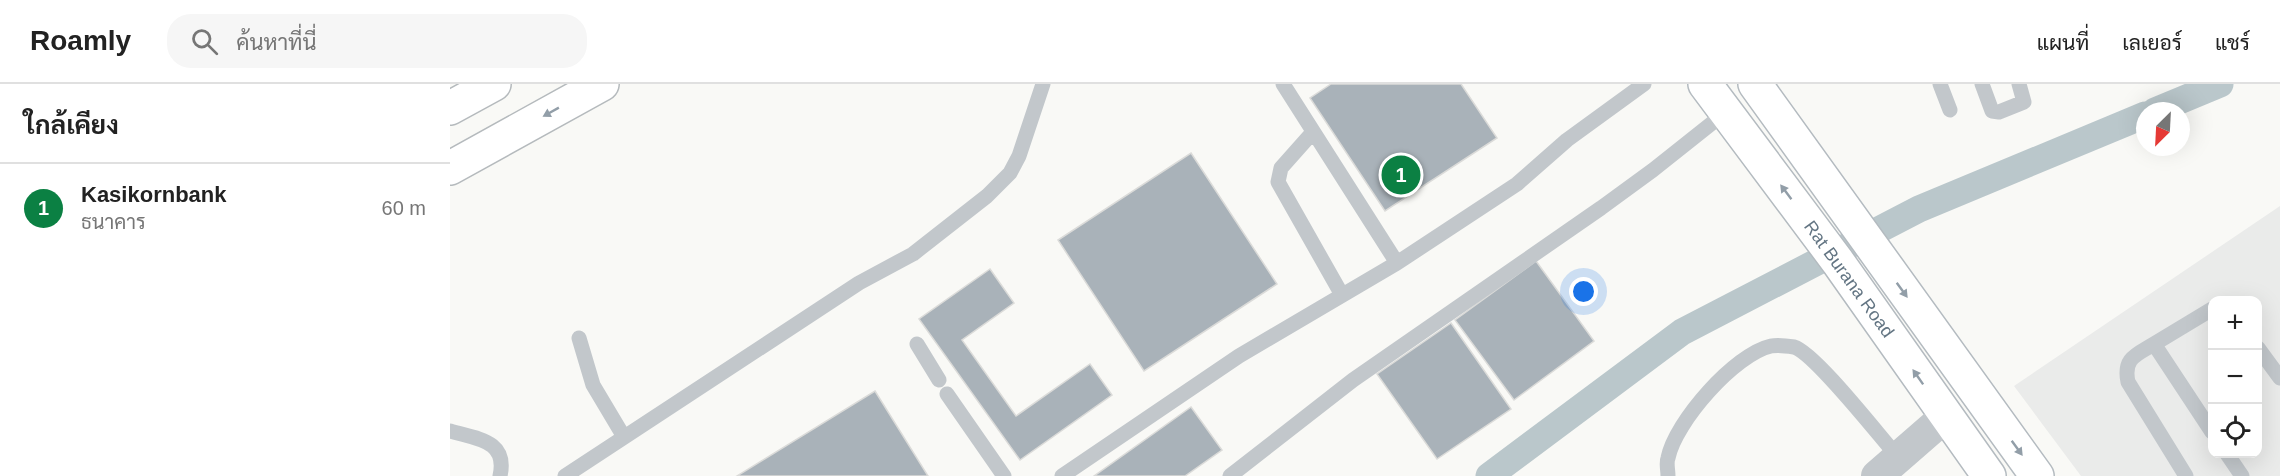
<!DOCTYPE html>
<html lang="th">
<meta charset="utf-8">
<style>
:root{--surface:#fff;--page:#f6f6f6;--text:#222;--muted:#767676;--line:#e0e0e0;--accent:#0b8043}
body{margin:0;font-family:Helvetica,Sarabun,sans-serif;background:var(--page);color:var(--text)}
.controls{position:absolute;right:18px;bottom:18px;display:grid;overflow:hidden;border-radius:12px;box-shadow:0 6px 24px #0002}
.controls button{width:54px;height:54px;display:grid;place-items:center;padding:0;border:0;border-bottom:2px solid var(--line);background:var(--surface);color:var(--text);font:30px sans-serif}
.compass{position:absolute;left:1686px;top:18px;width:54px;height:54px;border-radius:50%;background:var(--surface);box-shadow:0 6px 24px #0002;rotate:204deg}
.you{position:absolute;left:1134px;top:208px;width:21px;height:21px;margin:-15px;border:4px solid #fff;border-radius:50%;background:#1a73e8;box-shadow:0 0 0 9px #1a73e833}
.badge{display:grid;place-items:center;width:39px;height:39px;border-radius:50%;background:var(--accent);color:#fff;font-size:20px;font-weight:700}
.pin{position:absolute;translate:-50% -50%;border:3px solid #fff;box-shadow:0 2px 6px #0006}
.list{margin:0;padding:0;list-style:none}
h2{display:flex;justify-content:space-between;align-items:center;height:78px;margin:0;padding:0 24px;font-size:26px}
h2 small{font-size:20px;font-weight:400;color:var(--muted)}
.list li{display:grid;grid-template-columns:39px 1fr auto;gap:18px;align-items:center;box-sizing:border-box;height:90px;padding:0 24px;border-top:2px solid var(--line)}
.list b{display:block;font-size:22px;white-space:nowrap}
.list p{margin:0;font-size:20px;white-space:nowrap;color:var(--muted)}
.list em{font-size:20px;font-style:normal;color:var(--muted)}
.icon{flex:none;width:33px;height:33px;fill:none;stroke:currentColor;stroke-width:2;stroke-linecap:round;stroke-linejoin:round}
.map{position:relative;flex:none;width:1830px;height:392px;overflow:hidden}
header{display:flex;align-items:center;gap:36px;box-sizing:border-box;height:84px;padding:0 30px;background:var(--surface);border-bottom:2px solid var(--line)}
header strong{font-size:28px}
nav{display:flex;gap:33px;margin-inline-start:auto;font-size:21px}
.search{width:420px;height:54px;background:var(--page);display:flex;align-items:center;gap:15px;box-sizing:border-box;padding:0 21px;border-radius:24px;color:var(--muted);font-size:22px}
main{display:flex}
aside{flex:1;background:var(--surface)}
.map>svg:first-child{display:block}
.built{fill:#eaebea;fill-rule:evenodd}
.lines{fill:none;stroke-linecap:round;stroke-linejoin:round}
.canal{stroke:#bac7cb;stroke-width:27}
.building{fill:#a9b2b9;stroke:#dbdbd9;stroke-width:1.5}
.secondary-casing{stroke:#b4bbc0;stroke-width:36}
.highway-casing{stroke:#b5babd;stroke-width:36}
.lane{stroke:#c2c7cb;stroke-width:15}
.street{stroke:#c2c7cb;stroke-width:32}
.secondary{stroke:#fff;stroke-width:33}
.highway{stroke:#fff;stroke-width:33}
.oneway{fill:#929ea8}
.labels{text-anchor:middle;stroke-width:6;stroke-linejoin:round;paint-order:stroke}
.street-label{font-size:18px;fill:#637583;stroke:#fff}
</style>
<header>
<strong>Roamly</strong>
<div class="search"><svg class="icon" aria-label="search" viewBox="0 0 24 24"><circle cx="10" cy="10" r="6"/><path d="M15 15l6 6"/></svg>ค้นหาที่นี่</div>
<nav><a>แผนที่</a><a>เลเยอร์</a><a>แชร์</a></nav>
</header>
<main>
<aside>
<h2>ใกล้เคียง<small></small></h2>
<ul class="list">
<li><span class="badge">1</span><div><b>Kasikornbank</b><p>ธนาคาร</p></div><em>60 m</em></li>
</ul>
</aside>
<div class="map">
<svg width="1830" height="392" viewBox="0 0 1830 392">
<rect width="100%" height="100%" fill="#f9f9f6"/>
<path class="built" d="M1830,122V392H1631L1564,302ZM1762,216H1808V370H1762Z"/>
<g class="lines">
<path class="canal" d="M1705,27L1770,0
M1039,392L1232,248L1469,125L1695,31"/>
</g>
<path class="building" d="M881,0H1011L1047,54L935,127L860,14Z
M741,69L827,200L694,287L608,156Z
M1086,177L1144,257L1064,316L1005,236Z
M540,185L564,219L512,256L566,332L640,280L662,311L570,376L469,235Z
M1001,239L1061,325L987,375L927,290Z
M425,307L478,392H287Z
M741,323L772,366L735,392H644Z"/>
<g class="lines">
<g class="secondary-casing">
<path id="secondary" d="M1255,0L1388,178L1539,392
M1305,0L1587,392"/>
</g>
<g class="highway-casing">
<path id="highway" d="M0,24L44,0
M0,84L152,0"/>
</g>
<path class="lane" d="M833,0L947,179
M1490,0L1500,26
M1532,0L1542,27L1549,28L1574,18L1569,0
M863,48L831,84L828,98L892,211
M129,254L143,301L174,353
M467,260L489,296
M1704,260L1762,225
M1808,264L1830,294
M497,310L554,392
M0,347C27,355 58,356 50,392
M1777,370L1792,392
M115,392L409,199L463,170L537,112L560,89L569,72L593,0
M612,392L789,272L947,179L1067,100L1117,56L1194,0
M780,392L903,296L1151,124L1203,86L1276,28
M1218,392C1218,386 1216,379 1218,374C1225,338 1285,270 1321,262C1326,261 1338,262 1344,263C1365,269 1430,353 1448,373
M1736,392L1678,298C1673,274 1686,271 1704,260L1762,348"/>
<path class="street" d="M1427,392L1496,332"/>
<use href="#secondary" class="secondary"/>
<use href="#highway" class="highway"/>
</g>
<defs><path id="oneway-solid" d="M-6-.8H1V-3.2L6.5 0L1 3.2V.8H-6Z" transform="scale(1.5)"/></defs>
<g class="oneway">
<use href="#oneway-solid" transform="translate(101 28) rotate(151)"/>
<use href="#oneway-solid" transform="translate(1336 108) rotate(-127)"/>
<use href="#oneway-solid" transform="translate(1452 206) rotate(54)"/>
<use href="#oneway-solid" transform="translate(1468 293) rotate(-125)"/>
<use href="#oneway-solid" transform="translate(1567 364) rotate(54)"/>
</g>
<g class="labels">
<g class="street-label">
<text transform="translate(1399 195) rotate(54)" y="6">Rat Burana Road</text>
</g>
</g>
</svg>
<div class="controls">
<button>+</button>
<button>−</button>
<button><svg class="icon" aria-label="locate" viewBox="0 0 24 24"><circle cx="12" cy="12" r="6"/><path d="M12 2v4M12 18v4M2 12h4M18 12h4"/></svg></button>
</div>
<svg class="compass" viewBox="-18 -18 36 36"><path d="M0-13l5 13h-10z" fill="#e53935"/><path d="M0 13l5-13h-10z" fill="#767676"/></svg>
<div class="you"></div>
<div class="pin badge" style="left:951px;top:91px">1</div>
</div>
</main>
